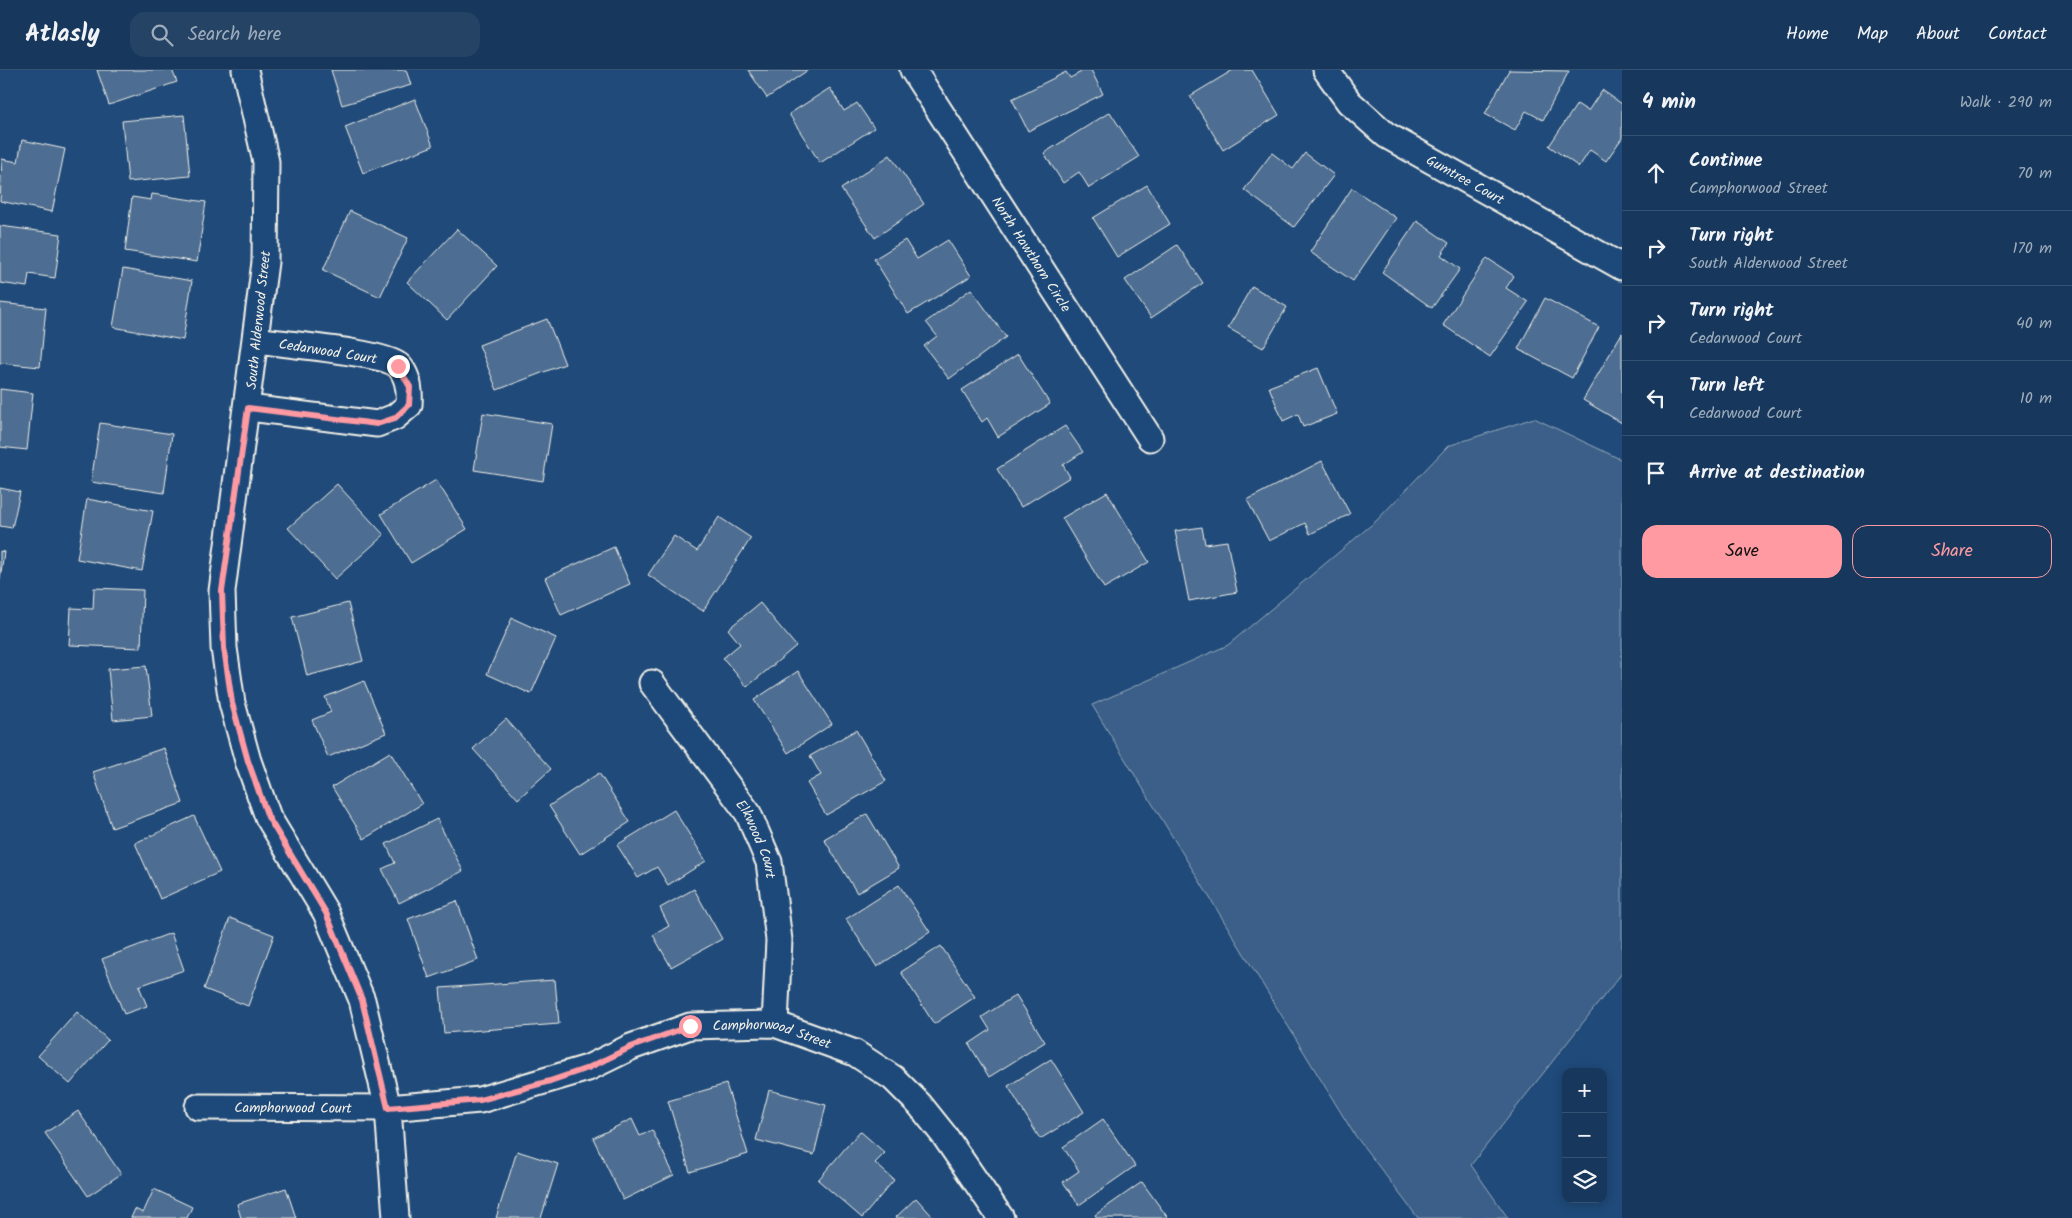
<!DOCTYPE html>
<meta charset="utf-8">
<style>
:root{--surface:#17385c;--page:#244365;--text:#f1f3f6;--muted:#9eacbb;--line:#365272;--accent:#ff9aa2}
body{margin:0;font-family:Kalam,sans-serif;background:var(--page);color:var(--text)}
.controls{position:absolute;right:15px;bottom:15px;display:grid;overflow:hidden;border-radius:10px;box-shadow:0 2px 12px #0003}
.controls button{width:45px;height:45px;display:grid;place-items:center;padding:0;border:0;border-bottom:1px solid var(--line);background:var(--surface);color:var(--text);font:25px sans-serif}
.stop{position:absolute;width:15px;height:15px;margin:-11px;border:4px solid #ff9aa2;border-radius:50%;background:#fff}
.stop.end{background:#ff9aa2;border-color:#fff;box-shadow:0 1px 5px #0008}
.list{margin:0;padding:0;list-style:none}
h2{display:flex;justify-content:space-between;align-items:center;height:65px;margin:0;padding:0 20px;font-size:21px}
h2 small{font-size:16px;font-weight:400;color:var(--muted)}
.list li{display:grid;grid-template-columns:32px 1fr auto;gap:15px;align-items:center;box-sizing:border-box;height:75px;padding:0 20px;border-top:1px solid var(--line)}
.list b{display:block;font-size:19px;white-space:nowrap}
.list p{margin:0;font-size:16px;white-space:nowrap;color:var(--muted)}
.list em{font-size:16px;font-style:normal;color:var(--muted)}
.actions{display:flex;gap:10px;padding:15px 20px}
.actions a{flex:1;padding:11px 0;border:1px solid var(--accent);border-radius:15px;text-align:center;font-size:18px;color:var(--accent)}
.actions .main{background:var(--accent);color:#111}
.icon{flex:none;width:28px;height:28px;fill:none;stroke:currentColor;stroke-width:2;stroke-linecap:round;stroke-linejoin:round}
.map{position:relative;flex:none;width:1622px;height:1148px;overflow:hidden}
header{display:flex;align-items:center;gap:30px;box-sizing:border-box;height:70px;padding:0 25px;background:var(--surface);border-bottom:1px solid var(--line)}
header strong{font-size:24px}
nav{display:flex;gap:28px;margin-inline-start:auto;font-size:18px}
.search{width:350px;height:45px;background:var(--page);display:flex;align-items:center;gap:12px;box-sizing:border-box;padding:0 18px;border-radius:15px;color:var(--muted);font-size:19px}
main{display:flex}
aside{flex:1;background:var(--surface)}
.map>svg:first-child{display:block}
.green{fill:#3a5f88;stroke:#97a8b8}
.building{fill:#4d6e92;stroke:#f4f1e8}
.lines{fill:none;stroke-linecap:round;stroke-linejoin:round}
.street-casing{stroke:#f4f1e8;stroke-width:29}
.street{stroke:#1f4a7a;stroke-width:25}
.route{stroke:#ff9aa2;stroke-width:6}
.labels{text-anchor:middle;stroke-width:4;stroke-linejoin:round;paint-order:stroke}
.street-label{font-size:14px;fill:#f4f1e8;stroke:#1f4a7a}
</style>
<header>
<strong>Atlasly</strong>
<div class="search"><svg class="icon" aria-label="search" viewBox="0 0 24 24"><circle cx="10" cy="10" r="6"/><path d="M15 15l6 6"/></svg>Search here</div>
<nav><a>Home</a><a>Map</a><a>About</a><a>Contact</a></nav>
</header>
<main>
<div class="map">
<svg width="1622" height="1148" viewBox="0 0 1622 1148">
<rect width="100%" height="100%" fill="#1f4a7a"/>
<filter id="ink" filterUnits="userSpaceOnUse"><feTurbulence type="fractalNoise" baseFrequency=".02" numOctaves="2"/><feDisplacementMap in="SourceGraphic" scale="10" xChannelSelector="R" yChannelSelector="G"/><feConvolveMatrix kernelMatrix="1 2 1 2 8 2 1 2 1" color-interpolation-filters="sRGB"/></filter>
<g filter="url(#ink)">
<path class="green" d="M1534,348L1622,390V903L1471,1095L1508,1148H1418L1354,1064L1092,635L1228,575L1376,451L1448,376Z"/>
<path class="building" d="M97,0H172L177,12L109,35Z
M331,0H406L411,15L342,35Z
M748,0H808L767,28Z
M1085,0H1091L1103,24L1028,61L1012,29L1066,2L1070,8Z
M1233,0H1252L1279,45L1223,80L1190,26Z
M1509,0L1569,1L1543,50L1526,41L1515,60L1485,44Z
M830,18L844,41L857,33L874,58L820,93L789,44Z
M1602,20L1622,34V68L1606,91L1590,80L1579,97L1549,76L1577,34L1588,41Z
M415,29L433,76L363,103L345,57Z
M1110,42L1139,87L1089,118L1079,102L1063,113L1044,83Z
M184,45L190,106L128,112L122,51Z
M22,70L65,79L52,142L0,131L2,89L18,92Z
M1272,83L1293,99L1305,83L1334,105L1294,157L1244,120Z
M890,85L924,134L875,168L841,119Z
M1147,115L1170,154L1117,187L1093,148Z
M1352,118L1396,148L1353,211L1310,182Z
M152,124L206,132L197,192L125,181L132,127L151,130Z
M350,141L408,168L380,227L323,200Z
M1417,151L1449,173L1441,185L1460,199L1432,238L1382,202Z
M0,156L61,164L55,208L29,204L27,217L0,213Z
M457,159L497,196L447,250L407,212Z
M905,170L917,189L948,170L971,206L908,244L874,189Z
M1177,175L1203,213L1151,248L1125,210Z
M1487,188L1514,206L1506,218L1528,232L1490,287L1443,255Z
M123,199L192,211L183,270L113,257Z
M1252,216L1287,237L1263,278L1228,258Z
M971,219L1006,267L949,309L924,276L937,266L926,252Z
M1545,228L1599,257L1572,308L1518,279Z
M0,233L46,238L40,297L0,293Z
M547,249L565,294L497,320L479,275Z
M1622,263V353L1583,330Z
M1018,284L1050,334L998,367L987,348L982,352L962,320Z
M1318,298L1337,344L1303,357L1298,344L1283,351L1269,317Z
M0,319L33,323L27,380L0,377Z
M483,343L552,354L543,411L474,400Z
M100,353L172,364L164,423L91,412Z
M1065,356L1083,382L1063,395L1070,407L1021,437L997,399Z
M1322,391L1350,444L1310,464L1305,453L1269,471L1247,430Z
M436,410L467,459L411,493L381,444Z
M337,414L384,465L335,509L288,458Z
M0,418L20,422L12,458L0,456Z
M1107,422L1149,492L1104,518L1062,448Z
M87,429L153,441L142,501L77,489Z
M719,447L751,468L703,541L648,505L674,466L697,481Z
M1202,457L1205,474L1227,471L1237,522L1189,531L1175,461Z
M614,477L630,514L561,545L545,508Z
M0,481L4,482L0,509Z
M94,518L143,520L141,578L69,575L71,538L93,539Z
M348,533L363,591L307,606L292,547Z
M760,533L796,576L747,617L723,588L740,574L728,559Z
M512,548L556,568L531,624L487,604Z
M146,596L152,646L113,650L108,599Z
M798,601L832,654L788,683L754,630Z
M364,611L386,663L328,687L312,650L331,642L325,627Z
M506,649L551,699L518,729L473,679Z
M856,660L886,711L826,745L807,713L821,705L810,686Z
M164,678L183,733L112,758L93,702Z
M390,682L422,734L364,769L332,717Z
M599,703L630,752L580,784L549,736Z
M674,740L706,791L668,815L657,797L638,808L617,775Z
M867,744L899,798L857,823L824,769Z
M194,746L220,802L160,829L135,773Z
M437,749L463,801L399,833L382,799L395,793L386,774Z
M899,815L930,862L877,897L846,849Z
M694,819L722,869L671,897L653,865L669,856L660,838Z
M457,831L478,890L429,908L408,849Z
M230,848L274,865L248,936L204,919Z
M171,863L184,900L139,916L147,936L124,944L102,889Z
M941,876L975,927L934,954L901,902Z
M555,910L559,954L444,963L440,918Z
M1016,925L1045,972L989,1007L969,974L990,960L982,947Z
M77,942L108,970L70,1014L38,986Z
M1051,989L1084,1042L1040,1069L1008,1016Z
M726,1014L748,1084L690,1102L668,1031Z
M769,1020L826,1035L814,1085L756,1070Z
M78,1041L121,1104L88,1126L45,1063Z
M632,1049L640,1066L652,1060L674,1105L623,1130L593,1068Z
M1103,1049L1135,1096L1079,1135L1063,1112L1079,1101L1063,1077Z
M860,1061L885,1083L875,1093L894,1110L862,1148L818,1110Z
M517,1081L558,1094L541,1148H496Z
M1142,1112L1168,1148H1097L1095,1145Z
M286,1118L296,1148H241L237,1134Z
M154,1119L192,1137L187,1148H131L135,1139L143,1143Z
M916,1128L934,1148H895Z"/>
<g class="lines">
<g class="street-casing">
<g id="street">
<path d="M245,0L266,92L265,192L222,521L224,578L232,633L248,691L268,747L326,843L362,930L388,1038L396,1148"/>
<path id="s1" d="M913,0L1150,368"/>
<path id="s2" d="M1326,0L1349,32L1386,65L1622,197"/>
<path d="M248,338L377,354L395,347L409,335C410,322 409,307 399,296C385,282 281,274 256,270"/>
<path id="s3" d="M652,613L748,743L769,792L779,870L775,954"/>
<path id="s4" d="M198,1037L388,1038L480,1030L588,998L631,977L690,956L775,954L855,983L893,1008L920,1035L944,1065L1001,1148"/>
</g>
</g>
<use href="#street" class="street"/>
</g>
</g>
<g class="lines" filter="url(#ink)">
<path class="route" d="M398,296L410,317L409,335L395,348L377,354L248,338L222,521L224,578L232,633L248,691L268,747L326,843L362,930L388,1038L480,1030L550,1011L588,998L631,977L690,956"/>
</g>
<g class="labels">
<g class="street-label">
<text dy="5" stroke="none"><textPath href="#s2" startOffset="180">Gumtree Court</textPath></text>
<text dy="5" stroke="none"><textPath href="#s1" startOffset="219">North Hawthorn Circle</textPath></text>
<text transform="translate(258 250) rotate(-84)" y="5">South Alderwood Street</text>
<text transform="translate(328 281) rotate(9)" y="5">Cedarwood Court</text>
<text dy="5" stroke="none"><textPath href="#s3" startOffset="189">Elkwood Court</textPath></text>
<text dy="5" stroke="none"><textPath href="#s4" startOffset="589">Camphorwood Street</textPath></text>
<text dy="5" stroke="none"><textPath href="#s4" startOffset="95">Camphorwood Court</textPath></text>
</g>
</g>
</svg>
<div class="controls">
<button>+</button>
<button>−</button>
<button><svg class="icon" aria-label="layers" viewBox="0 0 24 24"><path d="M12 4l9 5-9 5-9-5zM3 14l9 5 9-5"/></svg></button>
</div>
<div class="stop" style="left:690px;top:956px"></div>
<div class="stop end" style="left:398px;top:296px"></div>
</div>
<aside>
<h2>4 min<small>Walk · 290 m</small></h2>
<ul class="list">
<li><svg class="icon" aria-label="ahead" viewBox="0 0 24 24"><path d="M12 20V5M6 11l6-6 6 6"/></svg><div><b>Continue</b><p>Camphorwood Street</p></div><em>70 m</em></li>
<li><svg class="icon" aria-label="right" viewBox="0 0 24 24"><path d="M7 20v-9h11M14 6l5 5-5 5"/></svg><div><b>Turn right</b><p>South Alderwood Street</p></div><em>170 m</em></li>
<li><svg class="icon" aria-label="right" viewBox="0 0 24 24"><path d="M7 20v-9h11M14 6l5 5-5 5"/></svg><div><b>Turn right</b><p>Cedarwood Court</p></div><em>40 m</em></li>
<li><svg class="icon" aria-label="left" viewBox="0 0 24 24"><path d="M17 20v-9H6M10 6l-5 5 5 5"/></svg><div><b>Turn left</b><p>Cedarwood Court</p></div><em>10 m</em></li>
<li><svg class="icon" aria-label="arrive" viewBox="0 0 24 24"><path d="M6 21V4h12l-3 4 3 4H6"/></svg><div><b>Arrive at destination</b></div></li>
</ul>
<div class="actions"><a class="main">Save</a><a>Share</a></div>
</aside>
</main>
